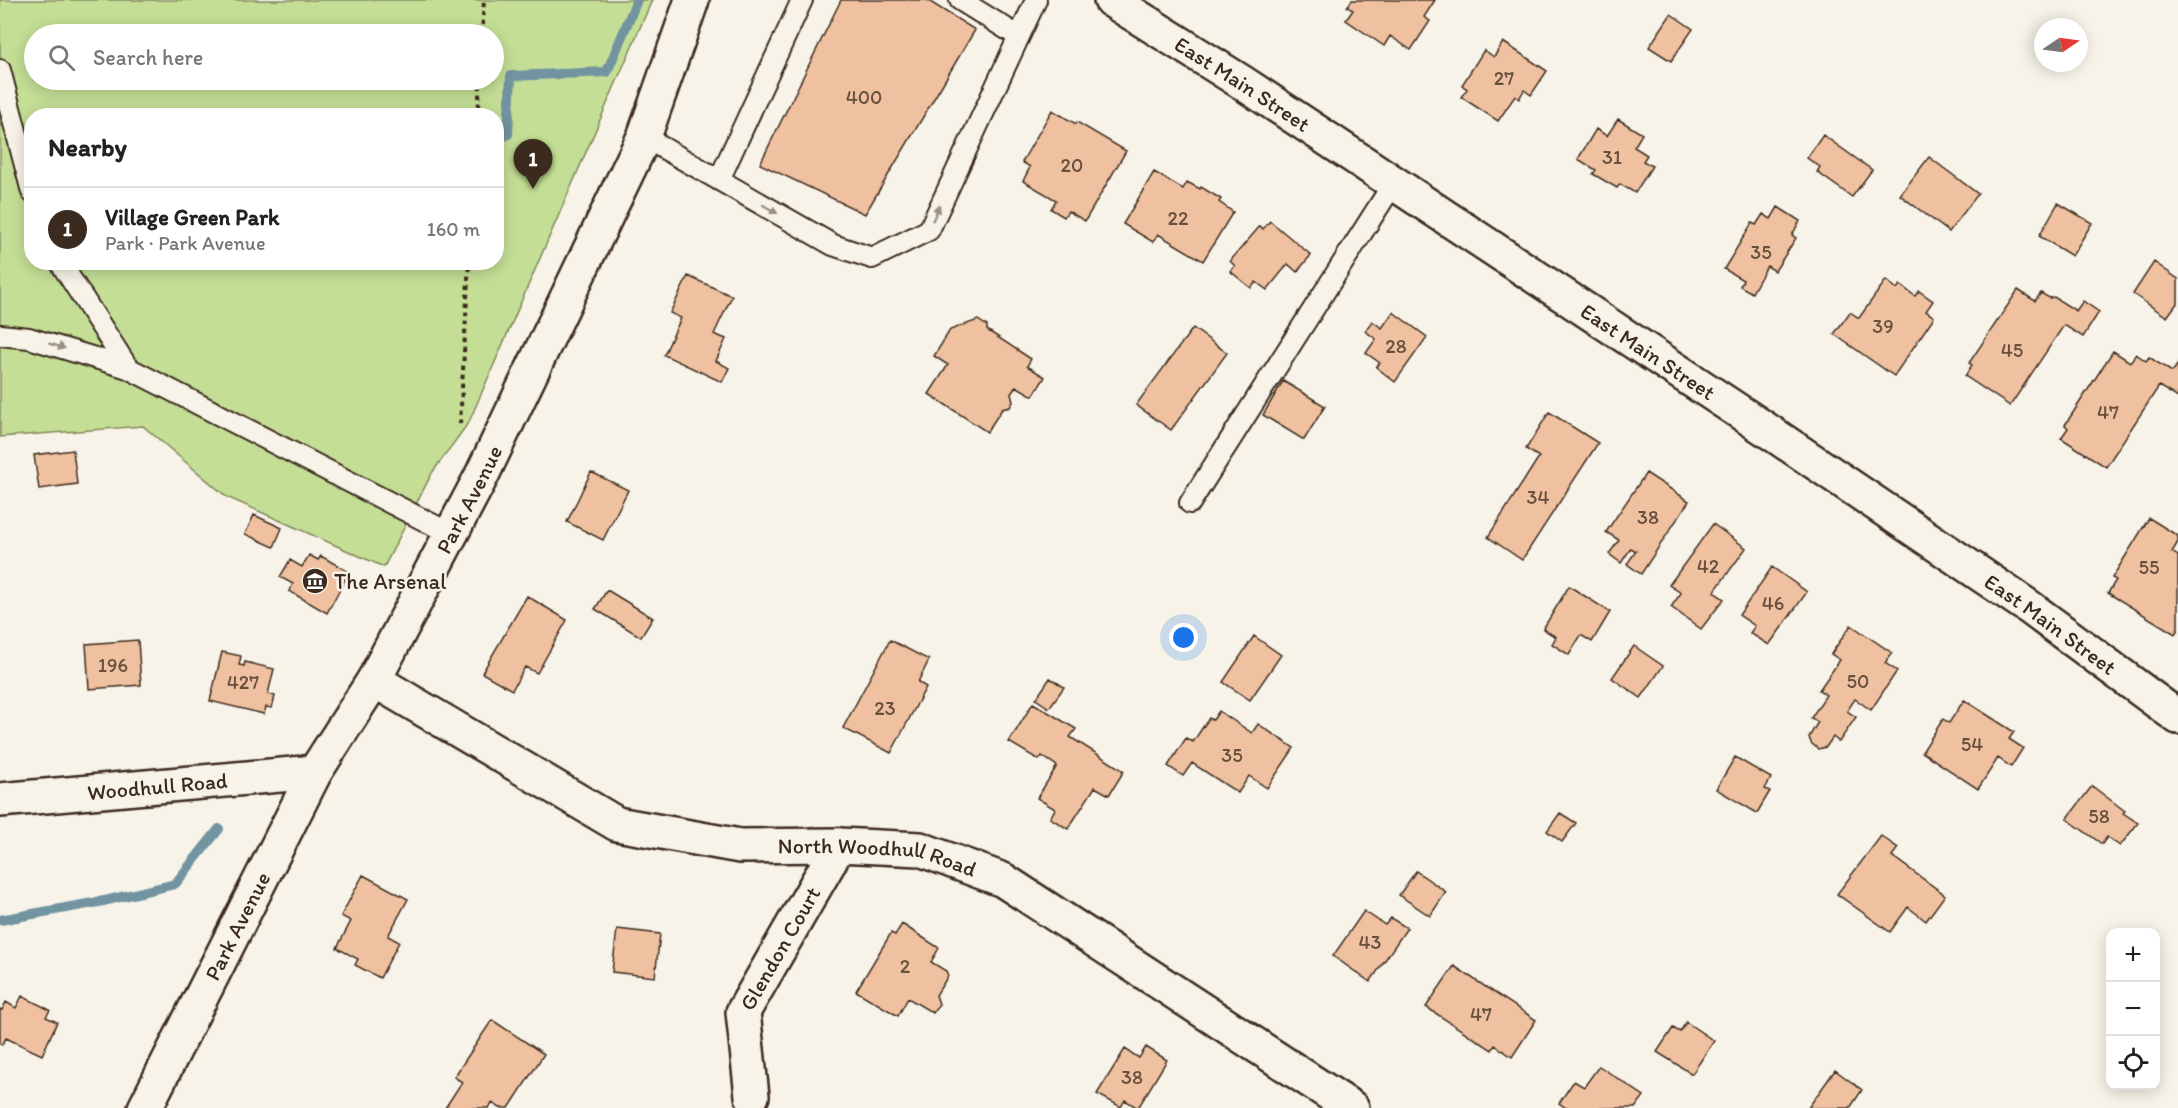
<!DOCTYPE html>
<meta charset="utf-8">
<style>
:root{--surface:#fff;--page:#f6f6f6;--text:#222;--muted:#767676;--line:#e0e0e0;--accent:#3b2a1e}
body{margin:0;font-family:Itim,sans-serif;background:var(--page);color:var(--text)}
.controls{position:absolute;right:18px;bottom:18px;display:grid;overflow:hidden;border-radius:12px;box-shadow:0 3px 15px #0003}
.controls button{width:54px;height:54px;display:grid;place-items:center;padding:0;border:0;border-bottom:2px solid var(--line);background:var(--surface);color:var(--text);font:30px sans-serif}
.compass{position:absolute;left:2034px;top:18px;width:54px;height:54px;border-radius:50%;background:var(--surface);box-shadow:0 3px 15px #0003;rotate:77deg}
.you{position:absolute;left:1184px;top:638px;width:21px;height:21px;margin:-15px;border:4px solid #fff;border-radius:50%;background:#1a73e8;box-shadow:0 0 0 9px #1a73e833}
.badge{display:grid;place-items:center;width:39px;height:39px;border-radius:50%;background:var(--accent);color:#fff;font-size:20px;font-weight:700}
.pin{position:absolute;translate:-50% -50px;filter:drop-shadow(0 2px 3px #0008)}
.pin::after{content:'';position:absolute;top:32px;width:21px;height:18px;background:inherit;clip-path:polygon(0 0,100% 0,50% 100%)}
.list{margin:0;padding:0;list-style:none}
h2{display:flex;justify-content:space-between;align-items:center;height:78px;margin:0;padding:0 24px;font-size:26px}
h2 small{font-size:20px;font-weight:400;color:var(--muted)}
.list li{display:grid;grid-template-columns:39px 1fr auto;gap:18px;align-items:center;box-sizing:border-box;height:84px;padding:0 24px;border-top:2px solid var(--line)}
.list b{display:block;font-size:22px;white-space:nowrap}
.list p{margin:0;font-size:20px;white-space:nowrap;color:var(--muted)}
.list em{font-size:20px;font-style:normal;color:var(--muted)}
.icon{flex:none;width:33px;height:33px;fill:none;stroke:currentColor;stroke-width:2;stroke-linecap:round;stroke-linejoin:round}
.map{position:relative;flex:none;width:2178px;height:1108px;overflow:hidden}
.search{position:absolute;background:var(--surface);box-shadow:0 3px 15px #0003;left:24px;top:24px;width:480px;height:66px;display:flex;align-items:center;gap:15px;box-sizing:border-box;padding:0 21px;border-radius:33px;color:var(--muted);font-size:22px}
.panel{position:absolute;background:var(--surface);box-shadow:0 3px 15px #0003;left:24px;top:108px;width:480px;height:162px;border-radius:24px}
.map>svg:first-child{display:block}
.green{fill:#c4df95;stroke:#80845a;stroke-width:1.5;fill-rule:evenodd}
.lines{fill:none;stroke-linecap:round;stroke-linejoin:round}
.stream{stroke:#7294a1;stroke-width:10}
.building{fill:#f0c1a0;stroke:#3b2a1e;stroke-width:1.5}
.lane-casing{stroke:#3b2a1e;stroke-width:24}
.street-casing{stroke:#3b2a1e;stroke-width:38}
.secondary-casing{stroke:#3b2a1e;stroke-width:38}
.primary-casing{stroke:#3b2a1e;stroke-width:38}
.path{stroke:#3b2a1e;stroke-width:4;stroke-dasharray:4.5 4.5;stroke-linecap:butt}
.lane{stroke:#f7f3e8;stroke-width:20}
.street{stroke:#f7f3e8;stroke-width:33}
.secondary{stroke:#f7f3e8;stroke-width:33}
.primary{stroke:#f7f3e8;stroke-width:33}
.oneway{fill:#998e83}
.labels{text-anchor:middle;stroke-width:5;stroke-linejoin:round;paint-order:stroke}
.number-label{font-size:20px;fill:#68503e}
.street-label{font-size:22px;fill:#3b2a1e;stroke:#f7f3e8}
.poi-label{font-size:22px;fill:#3b2a1e;stroke:#f7f3e8;text-anchor:start}
</style>
<div class="map">
<svg width="2178" height="1108" viewBox="0 0 2178 1108">
<rect width="100%" height="100%" fill="#f7f3e8"/>
<filter id="ink" filterUnits="userSpaceOnUse"><feTurbulence type="fractalNoise" baseFrequency=".0167" numOctaves="2"/><feDisplacementMap in="SourceGraphic" scale="12" xChannelSelector="R" yChannelSelector="G"/><feConvolveMatrix kernelMatrix="1 2 1 2 8 2 1 2 1" color-interpolation-filters="sRGB"/></filter>
<g filter="url(#ink)">
<path class="green" d="M0,0H652L469,422L432,473L384,567L227,497L143,426L0,437ZM34,34H494V80H34ZM32,116H496V262H32Z"/>
<g class="lines">
<path class="stream" d="M496,140L508,134L511,76L607,72L637,0
M0,920L104,901L175,884L219,829"/>
</g>
<path class="building" d="M841,0H927L975,30L865,214L760,164Z
M1352,0H1435L1424,17L1430,21L1411,50L1390,36L1384,46L1346,20L1353,10L1347,7Z
M1671,14L1693,29L1671,61L1649,47Z
M1503,42L1547,71L1531,95L1524,90L1519,99L1515,96L1498,121L1461,97L1467,89L1462,85L1484,50L1494,57Z
M1052,110L1076,124L1077,122L1126,151L1085,221L1068,211L1064,217L1051,209L1056,200L1023,181L1030,167L1022,162Z
M1618,119L1642,134L1634,147L1647,155L1643,161L1652,166L1635,193L1620,184L1617,188L1593,174L1596,170L1578,159L1596,129L1607,136Z
M1823,135L1872,170L1852,197L1817,172L1820,167L1807,158Z
M1929,157L1978,194L1949,232L1900,195Z
M1154,172L1183,189L1187,182L1200,189L1201,187L1221,199L1219,202L1233,212L1203,261L1158,234L1153,242L1123,224Z
M2058,203L2092,223L2072,256L2039,236Z
M1778,207L1800,221L1792,235L1796,238L1775,271L1767,266L1752,293L1740,286L1743,280L1724,269L1752,223L1756,225L1763,214L1771,219Z
M1270,221L1311,255L1297,272L1288,264L1267,290L1256,282L1251,288L1230,271L1235,266L1230,261L1260,226L1263,229Z
M2154,262L2178,279V302L2167,317L2133,294Z
M688,276L732,296L714,334L726,339L716,361L729,368L722,382L664,355L681,318L670,313Z
M1886,280L1897,289L1900,285L1915,296L1919,291L1933,301L1926,311L1934,317L1894,376L1834,334L1850,312L1859,318Z
M2018,290L2035,301L2041,293L2049,298L2054,297L2076,311L2083,301L2099,312L2083,337L2064,325L2010,406L1965,376L1972,365L1969,363Z
M1393,312L1427,337L1395,382L1376,367L1380,363L1366,353L1376,339L1365,331L1372,321L1382,328Z
M978,320L987,326V330L1031,359L1027,366L1045,377L1033,396L1016,386L1011,394L1013,402L1010,407L1002,409L987,432L929,394L948,365L934,356L950,330Z
M1193,328L1227,353L1171,430L1136,405Z
M2113,351L2130,362L2136,354L2146,361L2149,357L2172,372L2178,364V398L2159,386L2106,467L2061,438L2068,428L2065,425Z
M1283,381L1325,406L1304,440L1263,415Z
M1549,412L1598,443L1522,560L1488,537L1539,457L1526,449Z
M73,450L77,484L39,489L34,455Z
M591,472L628,490L603,540L567,522Z
M1646,473L1689,501L1641,574L1627,564L1636,551L1631,548L1621,563L1609,554L1619,540L1606,532Z
M254,515L282,528L274,547L245,534Z
M2149,518L2178,536V542L2172,552L2178,556V629L2175,634L2108,593L2116,580L2112,578Z
M1713,524L1746,548L1714,592L1724,599L1701,629L1671,607L1681,593L1669,585Z
M309,555L318,560L321,556L349,572L327,613L289,591L293,584L280,577L290,560L302,567Z
M1772,567L1807,592L1769,645L1750,633L1755,626L1739,615Z
M1569,586L1610,612L1592,642L1581,635L1569,655L1552,644L1556,637L1543,629Z
M607,590L653,618L641,637L595,609Z
M527,596L567,620L537,673L525,667L512,690L482,673Z
M1851,625L1892,653L1885,663L1897,671L1871,710L1855,699L1847,711L1856,717L1839,742L1833,737L1826,747L1818,749L1811,743L1809,737L1818,722L1811,718L1826,695L1819,690L1840,660L1831,654Z
M1254,636L1281,655L1250,700L1223,682Z
M138,640L141,685L89,689L86,644Z
M890,640L929,660L918,682L926,687L891,753L843,728Z
M1634,646L1663,666L1641,698L1612,678Z
M222,652L241,656L239,665L244,666L245,662L274,669L268,694L275,696L272,708L266,707L264,714L210,701Z
M1050,678L1064,687L1049,708L1036,699Z
M1964,700L2014,732L2009,739L2023,748L2011,767L1998,758L1978,789L1922,752L1943,719L1949,723Z
M1033,703L1076,729L1070,737L1124,771L1109,795L1095,787L1068,829L1050,818L1055,809L1037,798L1057,766L1042,756L1039,760L1009,742Z
M1219,711L1252,733L1258,724L1294,748L1267,788L1249,776L1238,793L1192,763L1183,776L1168,766L1186,738L1193,742L1209,718L1213,720Z
M1735,757L1771,778L1765,789L1770,791L1757,813L1716,789Z
M2092,786L2125,811L2123,813L2138,823L2120,846L2107,837L2102,844L2067,819Z
M1560,813L1576,823L1562,842L1547,831Z
M1881,836L1898,848L1892,856L1945,895L1926,921L1908,907L1890,932L1837,894Z
M1416,871L1446,892L1430,916L1399,895Z
M363,875L408,899L388,936L399,942L380,978L355,965L358,959L337,948L351,921L341,916Z
M1364,911L1385,925L1391,918L1407,928L1370,982L1333,956Z
M902,924L939,948L931,962L946,971L948,976L936,995L939,1004L933,1013L908,998L898,1016L856,991L891,933L895,935Z
M617,929L660,934L655,977L612,972Z
M1454,966L1536,1020L1512,1057L1495,1045L1492,1050L1426,1007Z
M22,996L50,1010L46,1017L57,1022L42,1055L6,1038L2,1045L0,1044V1009L2,1010L6,1002L16,1008Z
M492,1020L544,1054L509,1108H500L492,1103L489,1108H445L462,1082L454,1077Z
M1686,1022L1714,1041L1692,1074L1657,1052L1673,1028L1680,1032Z
M1146,1047L1167,1060L1138,1108L1125,1100L1121,1107L1097,1094L1125,1049L1139,1058Z
M1599,1066L1644,1096L1635,1108H1566L1559,1103L1574,1081L1584,1087Z
M1835,1070L1862,1090L1850,1108H1808Z"/>
<g class="lines">
<g class="lane-casing">
<path id="lane" d="M960,0L1018,36
M0,70L32,192
M644,137L833,245L872,258L929,230L1036,0
M719,180L802,0
M60,262L128,368L451,534
M0,335L29,338L128,368
M1190,503L1393,184"/>
</g>
<g class="street-casing">
<g id="street">
<path id="s1" d="M374,680L617,824L740,846L839,845L920,849L1003,880L1352,1108"/>
<path id="s2" d="M0,800L315,772"/>
<path id="s3" d="M752,1096L743,1012L839,845"/>
</g>
</g>
<g class="secondary-casing">
<g id="secondary">
<path id="s4" d="M145,1108L315,772L374,680L481,477L644,137L692,0"/>
</g>
</g>
<g class="primary-casing">
<g id="primary">
<path id="s5" d="M1111,0L1243,83L1770,432L2029,607L2178,717"/>
</g>
</g>
<path class="path" d="M482,34L484,0
M478,116L480,80
M460,424L469,262"/>
<use href="#lane" class="lane"/>
<use href="#street" class="street"/>
<use href="#secondary" class="secondary"/>
<use href="#primary" class="primary"/>
</g>
<defs><path id="oneway-solid" d="M-6-.8H1V-3.2L6.5 0L1 3.2V.8H-6Z" transform="scale(1.5)"/></defs>
<g class="oneway">
<use href="#oneway-solid" transform="translate(770 209) rotate(30)"/>
<use href="#oneway-solid" transform="translate(936 213) rotate(-65)"/>
<use href="#oneway-solid" transform="translate(57 346) rotate(17)"/>
</g>
</g>
<defs>
<g id="museum-disc" transform="scale(1.35)"><circle r="9.5" fill="#3b2a1e" stroke="#f7f3e8"/><path d="M0-6L6-3V-2H-6V-3ZM-5-1h2V3h-2ZM-1-1h2V3h-2ZM3-1h2V3H3ZM-6 4H6V6H-6Z" fill="#fff"/></g>
</defs>
<g fill-rule="evenodd">
<use href="#museum-disc" x="315" y="581"/>
</g>
<g class="labels">
<g class="number-label">
<text x="1504" y="85">27</text>
<text x="864" y="104">400</text>
<text x="1612" y="164">31</text>
<text x="1072" y="172">20</text>
<text x="1178" y="225">22</text>
<text x="1761" y="259">35</text>
<text x="1883" y="333">39</text>
<text x="1396" y="353">28</text>
<text x="2012" y="357">45</text>
<text x="2108" y="419">47</text>
<text x="1538" y="504">34</text>
<text x="1648" y="524">38</text>
<text x="1708" y="573">42</text>
<text x="2149" y="574">55</text>
<text x="1773" y="610">46</text>
<text x="113" y="672">196</text>
<text x="1858" y="688">50</text>
<text x="243" y="689">427</text>
<text x="885" y="715">23</text>
<text x="1972" y="751">54</text>
<text x="1232" y="762">35</text>
<text x="2099" y="823">58</text>
<text x="1370" y="949">43</text>
<text x="905" y="973">2</text>
<text x="1481" y="1021">47</text>
<text x="1132" y="1084">38</text>
</g>
<g class="street-label">
<text dy="8" stroke="none"><textPath href="#s5" startOffset="156">East Main Street</textPath></text>
<text dy="8" stroke="none"><textPath href="#s5" startOffset="642">East Main Street</textPath></text>
<text dy="8" stroke="none"><textPath href="#s4" startOffset="690">Park Avenue</textPath></text>
<text dy="8" stroke="none"><textPath href="#s5" startOffset="1128">East Main Street</textPath></text>
<text dy="8" stroke="none"><textPath href="#s2" startOffset="158">Woodhull Road</textPath></text>
<text dy="8" stroke="none"><textPath href="#s1" startOffset="546">North Woodhull Road</textPath></text>
<text dy="8" stroke="none"><textPath href="#s4" startOffset="204">Park Avenue</textPath></text>
<text dy="8" stroke="none"><textPath href="#s3" startOffset="158">Glendon Court</textPath></text>
</g>
<g class="poi-label">
<text x="334" y="589">The Arsenal</text>
</g>
</g>
</svg>
<div class="controls">
<button>+</button>
<button>−</button>
<button><svg class="icon" aria-label="locate" viewBox="0 0 24 24"><circle cx="12" cy="12" r="6"/><path d="M12 2v4M12 18v4M2 12h4M18 12h4"/></svg></button>
</div>
<svg class="compass" viewBox="-18 -18 36 36"><path d="M0-13l5 13h-10z" fill="#e53935"/><path d="M0 13l5-13h-10z" fill="#767676"/></svg>
<div class="you"></div>
<div class="pin badge" style="left:533px;top:189px">1</div>
<div class="search"><svg class="icon" aria-label="search" viewBox="0 0 24 24"><circle cx="10" cy="10" r="6"/><path d="M15 15l6 6"/></svg>Search here</div>
<section class="panel">
<h2>Nearby<small></small></h2>
<ul class="list">
<li><span class="badge">1</span><div><b>Village Green Park</b><p>Park · Park Avenue</p></div><em>160 m</em></li>
</ul>
</section>
</div>
